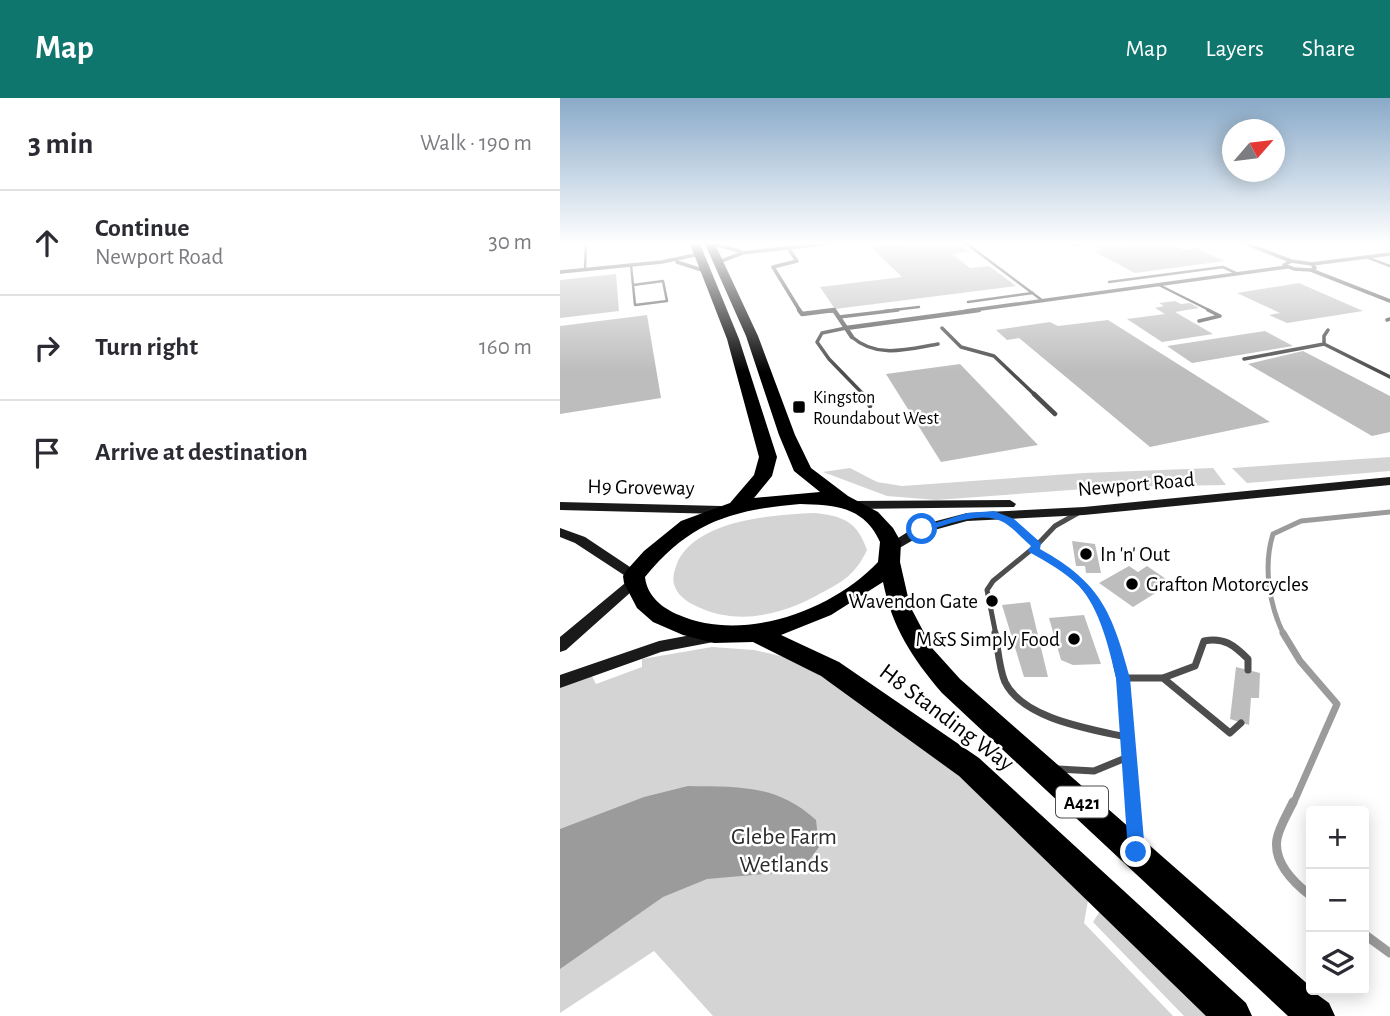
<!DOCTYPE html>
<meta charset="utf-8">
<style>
:root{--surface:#fff;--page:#f2f2f3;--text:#2b2b33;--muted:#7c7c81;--line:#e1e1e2;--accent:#0f766e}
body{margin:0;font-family:"Alegreya Sans",sans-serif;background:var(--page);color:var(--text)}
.controls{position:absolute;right:21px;bottom:21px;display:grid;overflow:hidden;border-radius:7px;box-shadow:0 4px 18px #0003}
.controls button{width:63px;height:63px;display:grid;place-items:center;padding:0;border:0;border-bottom:2px solid var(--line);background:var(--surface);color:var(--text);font:35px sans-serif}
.compass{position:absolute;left:662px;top:21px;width:63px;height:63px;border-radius:50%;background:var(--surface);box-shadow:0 4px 18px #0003;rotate:62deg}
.stop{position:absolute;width:21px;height:21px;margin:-16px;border:5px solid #1a73e8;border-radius:50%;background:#fff}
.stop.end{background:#1a73e8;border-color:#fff;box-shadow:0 2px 7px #0008}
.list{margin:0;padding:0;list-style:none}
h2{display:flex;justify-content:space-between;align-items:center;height:91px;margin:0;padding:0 28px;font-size:30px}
h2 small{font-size:23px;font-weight:400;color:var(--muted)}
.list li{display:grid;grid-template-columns:46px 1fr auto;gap:21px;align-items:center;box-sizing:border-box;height:105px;padding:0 28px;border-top:2px solid var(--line)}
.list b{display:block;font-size:26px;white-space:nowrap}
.list p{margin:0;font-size:23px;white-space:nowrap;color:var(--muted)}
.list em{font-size:23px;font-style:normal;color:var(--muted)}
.icon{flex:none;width:38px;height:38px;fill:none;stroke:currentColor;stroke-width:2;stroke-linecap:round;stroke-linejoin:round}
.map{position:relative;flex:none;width:830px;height:918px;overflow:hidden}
header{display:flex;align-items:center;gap:42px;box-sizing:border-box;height:98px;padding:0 35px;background:var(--accent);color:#fff}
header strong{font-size:33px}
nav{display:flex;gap:38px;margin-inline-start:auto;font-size:24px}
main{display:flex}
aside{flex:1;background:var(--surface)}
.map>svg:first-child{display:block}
.green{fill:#d4d4d4}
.water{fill:#9b9b9b}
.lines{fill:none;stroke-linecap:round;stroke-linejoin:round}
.stream-far2{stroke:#9b9b9b;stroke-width:5}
.stream-far1{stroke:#9b9b9b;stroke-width:7}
.stream{stroke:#9b9b9b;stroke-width:9}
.building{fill:#bdbdbd}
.lane-far5{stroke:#4d4d4d;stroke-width:2.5}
.lane-far4{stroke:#4d4d4d;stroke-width:3.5}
.lane-far3{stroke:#4d4d4d;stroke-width:4.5}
.lane-far2{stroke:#4d4d4d;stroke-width:5}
.lane-far1{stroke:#4d4d4d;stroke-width:7}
.lane{stroke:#4d4d4d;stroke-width:9}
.street-far1{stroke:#4d4d4d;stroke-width:3.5}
.street{stroke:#4d4d4d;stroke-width:4.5}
.secondary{fill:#1a1a1a;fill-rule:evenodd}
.highway{fill:#000;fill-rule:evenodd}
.route{fill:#1a73e8}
.poi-dot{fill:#000;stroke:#fff;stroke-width:2.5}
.labels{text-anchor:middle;stroke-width:5;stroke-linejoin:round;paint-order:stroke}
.far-poi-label{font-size:18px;fill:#000;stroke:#fff;text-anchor:start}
.shield{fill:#fff;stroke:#4c4c4c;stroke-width:2}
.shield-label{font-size:19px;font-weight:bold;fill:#000}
.street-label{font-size:21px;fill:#000;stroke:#fff}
.poi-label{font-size:21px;fill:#000;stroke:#fff;text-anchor:start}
.near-street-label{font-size:24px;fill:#000;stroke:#fff}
.near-park-label{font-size:24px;fill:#2b2b2b;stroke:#fff}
</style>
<header>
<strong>Map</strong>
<nav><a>Map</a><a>Layers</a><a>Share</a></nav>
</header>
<main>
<aside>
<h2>3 min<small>Walk · 190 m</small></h2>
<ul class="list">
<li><svg class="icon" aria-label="ahead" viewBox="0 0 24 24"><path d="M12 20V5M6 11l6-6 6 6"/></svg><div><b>Continue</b><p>Newport Road</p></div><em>30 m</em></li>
<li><svg class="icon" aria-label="right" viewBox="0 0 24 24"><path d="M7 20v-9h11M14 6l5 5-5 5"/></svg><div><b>Turn right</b></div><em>160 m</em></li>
<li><svg class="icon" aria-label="arrive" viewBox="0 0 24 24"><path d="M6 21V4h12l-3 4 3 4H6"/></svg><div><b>Arrive at destination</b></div></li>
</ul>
</aside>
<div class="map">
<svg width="830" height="918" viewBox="0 0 830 918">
<rect width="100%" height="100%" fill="#fff"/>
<path class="green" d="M830,359V373L687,385L672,370Z
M290,370L317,384L342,388L524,375L653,370L666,387L552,389L376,402L327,398L263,374Z
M254,415C283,418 297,423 307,452C294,480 278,486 252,500C215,519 172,527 134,507C126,503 118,497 115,489C111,480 115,471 118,463C139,421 214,417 254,415Z
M152,549L194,552L233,561L302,604L391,671L529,797L524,825L613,918H153L94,853L0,915V588L31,576L36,586L82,569V561Z
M542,810L654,918H624L533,824Z"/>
<path class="water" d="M128,688C179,689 216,686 256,722L259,749L245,768L217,775L147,781L103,799L0,871V731L84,699Z"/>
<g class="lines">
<path class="stream-far2" d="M724,537C709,507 703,468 713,436L741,423L830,414"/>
<path class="stream-far1" d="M723,535L740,563L777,606L733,706"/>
<path class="stream" d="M733,704C728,715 719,729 717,741C713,765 734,785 751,798
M804,836L830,855"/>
</g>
<path class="building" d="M321,146L400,147L410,154L392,156L410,170L429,168L456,188L275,211L260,189L342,179L309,147Z
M530,146H548L557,150L610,146L623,152L635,150L665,163L575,175L533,153L542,152Z
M56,176L59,213L0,220V182Z
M739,185L803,213L727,225L709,217L720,215L677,195Z
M615,203L621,206L630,205L639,210L615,214L653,236L602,244L567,221L605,216L595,210L604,208L599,205Z
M87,217L101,300L0,316V228Z
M548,222L710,324L590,349L459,240L447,242L436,232L490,224L498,228Z
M705,233L733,248L632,265L607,248Z
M743,253L830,298V334L812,338L688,266Z
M400,266L478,347L381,364L326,276Z
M512,443L535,446L541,475H526L525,468H516Z
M569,468L578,474L587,468L606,481L596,487L602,491L573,509L539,485Z
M470,504L488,579H464L442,507Z
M524,517L541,566L513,567L501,562L489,520Z
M676,569L700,575L699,600H691L689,627L670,621Z"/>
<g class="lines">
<path class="lane-far5" d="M407,146L483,203
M515,147L520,146
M806,159L830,168
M71,167L75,207L107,203L103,183L73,187
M25,171L26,146
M549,184L663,169L678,176
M599,187L651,213
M408,204L473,195
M324,213L359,209"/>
<path class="lane-far4" d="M279,219L338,212
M827,222L830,221
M639,223L660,218L648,212
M286,230L262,235L257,244L269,261L304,297
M382,230L401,249L434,258L475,297
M292,239C317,261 348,251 378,246
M764,246L830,279
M684,261L764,246V238L768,232"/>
<path class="lane-far3" d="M303,296L310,308
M474,296L495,316"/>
<path class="lane-far2" d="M438,418L450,424L477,447L495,428L518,415
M473,451C511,472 537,495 551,537
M436,537L427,492L433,483L477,447"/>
<path class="lane-far1" d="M435,535C438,550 439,570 445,584C463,621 530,631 566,639
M550,535L562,591L568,659
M563,580H603L635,568L644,543C664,539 674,547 688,561V572
M603,580L670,635L681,625
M498,671L534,673L568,659L572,706"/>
<path class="lane" d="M572,704L575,740"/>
<path class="street-far1" d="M154,146L180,153
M687,146L731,163L752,166L755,170L751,172
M228,150L237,163L213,169L240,213
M731,163L724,167L734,171L751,172L830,203
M117,164L145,173
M159,164L182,155L265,146
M752,166L830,156
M0,174L102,164L139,156
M263,213H275
M406,213L727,169"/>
<path class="street" d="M239,212L242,216L274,212L292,239
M286,230L419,212"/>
<path class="secondary" d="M830,379V387L524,417L407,423L367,434L336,452H326L324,449L357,428L407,415L524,409Z
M450,402L456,406L454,409L293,411L287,407L293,403Z
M0,404L161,408L167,412L161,416L0,412Z
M0,430L25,439L79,475L81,478L78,481L81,485L6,552L0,554V539L70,481L15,445L0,439Z
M158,532L164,534L166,538L164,542L101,554L0,590V577L99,543Z"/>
<path class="highway" d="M130,146H140L179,241L217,359L212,378L194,400L260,394L234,373L219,337L186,238L145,146H155L198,238L235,337L251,370L288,398L318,414L333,430L341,444L340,464L350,508L372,550L400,581L751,889V892L769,905L775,918H728L382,595C352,560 332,529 323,484L271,517L221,537L279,564L419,660L686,905L692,918H646L399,678L261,578L193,544L154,545L123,537L93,524L77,510L64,485L63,478L66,473L84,453L121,423L170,405L194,377L199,359L167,241ZM240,406C274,407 304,408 320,444L318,464C272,513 183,545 119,517C102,510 87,498 85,479C130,424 171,412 240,406Z"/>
</g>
<linearGradient id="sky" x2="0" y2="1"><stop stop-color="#89aac9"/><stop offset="0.53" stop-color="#fff"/><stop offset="1" stop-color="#fff" stop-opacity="0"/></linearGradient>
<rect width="830" height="274" fill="url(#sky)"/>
<path class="route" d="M434,413L454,421L481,445L480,451C541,485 552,514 570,580L585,754L582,759L576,762L570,759L568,754L556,580C549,550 540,511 519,488C505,474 487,464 469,454L468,452L471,448C462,440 454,431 445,425C421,411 386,428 362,434L356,431L407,415Z"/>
<g class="poi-dot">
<rect x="232" y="302" width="14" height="14" rx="3.5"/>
<circle cx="526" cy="456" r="7"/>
<circle cx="572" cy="486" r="7"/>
<circle cx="432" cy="503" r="7"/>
<circle cx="514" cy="541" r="7"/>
</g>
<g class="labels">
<g class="far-poi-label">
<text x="253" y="305">Kingston<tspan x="253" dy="21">Roundabout West</tspan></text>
</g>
<rect class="shield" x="496" y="688.5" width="52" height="31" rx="5"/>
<g class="shield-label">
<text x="522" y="711">A421</text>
</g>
<g class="street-label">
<text transform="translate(576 386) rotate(-5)" y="7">Newport Road</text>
<text transform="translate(81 389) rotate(1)" y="7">H9 Groveway</text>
</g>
<g class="poi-label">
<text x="540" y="463">In 'n' Out</text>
<text x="586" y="493">Grafton Motorcycles</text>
<text x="418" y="510" text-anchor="end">Wavendon Gate</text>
<text x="500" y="548" text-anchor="end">M&amp;S Simply Food</text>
</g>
<g class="near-street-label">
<text transform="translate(387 619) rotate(37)" y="8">H8 Standing Way</text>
</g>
<g class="near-park-label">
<text x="224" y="746">Glebe Farm<tspan x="224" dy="28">Wetlands</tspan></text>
</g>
</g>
</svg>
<div class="controls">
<button>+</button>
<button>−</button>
<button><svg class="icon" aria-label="layers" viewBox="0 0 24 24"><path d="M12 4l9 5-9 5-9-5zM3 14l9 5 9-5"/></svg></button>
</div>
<svg class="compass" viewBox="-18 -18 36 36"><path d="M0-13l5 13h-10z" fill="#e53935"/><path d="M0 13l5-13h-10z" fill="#7c7c81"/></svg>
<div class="stop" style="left:362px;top:431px"></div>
<div class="stop end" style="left:576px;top:754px"></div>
</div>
</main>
